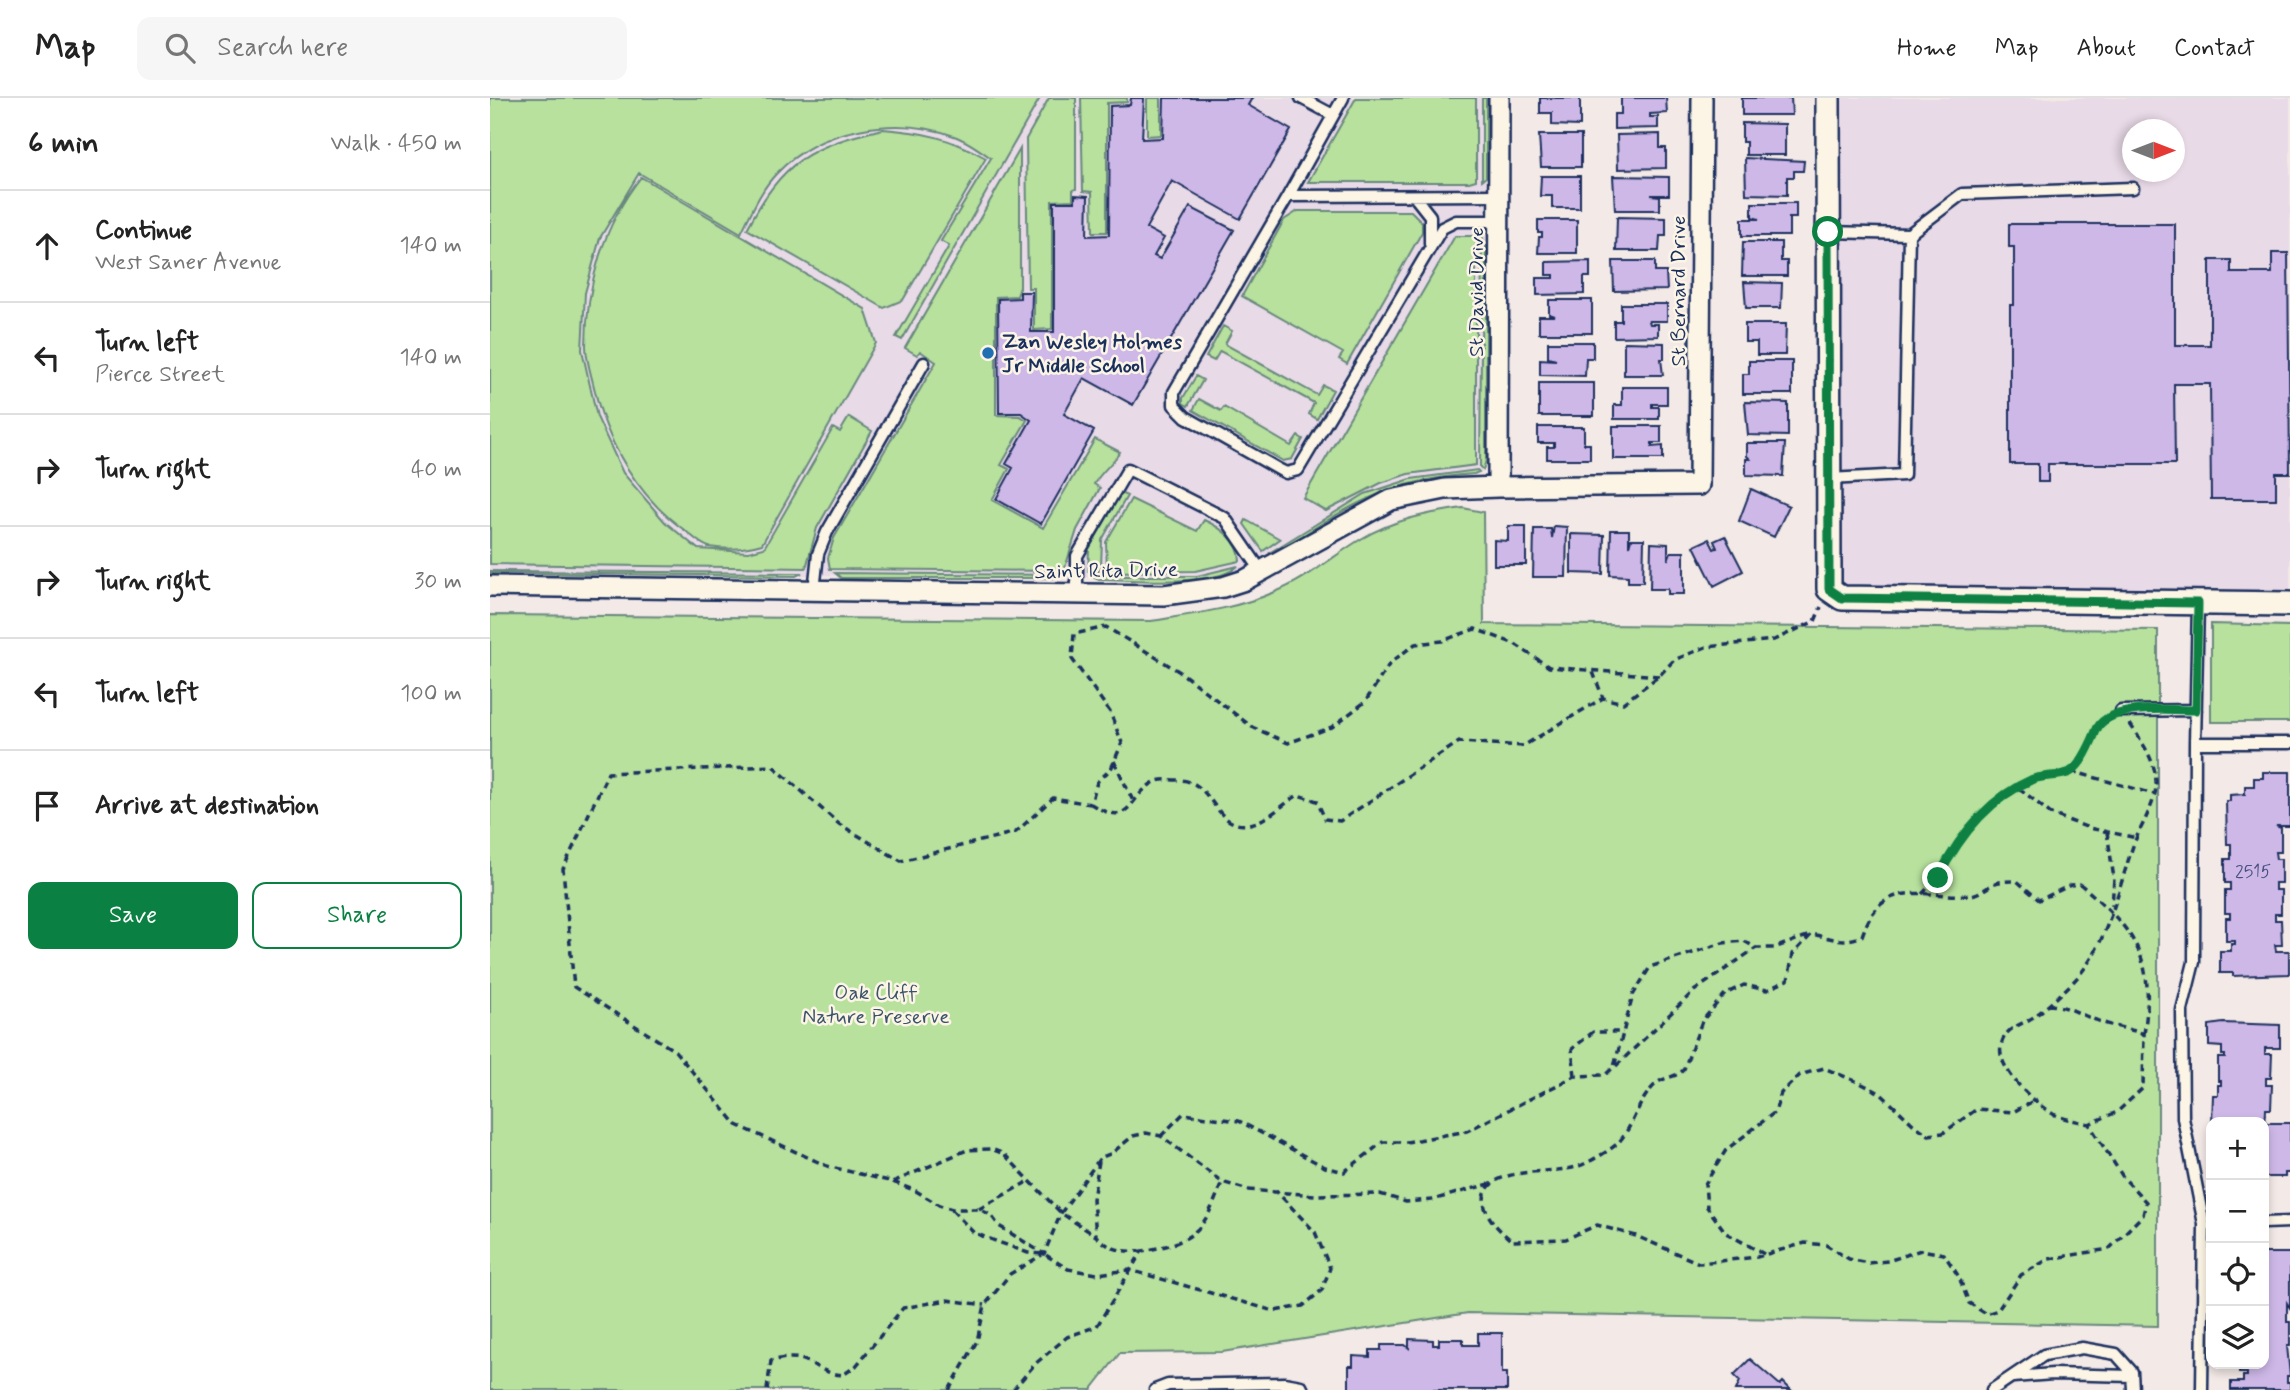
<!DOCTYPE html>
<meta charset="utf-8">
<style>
:root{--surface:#fff;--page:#f6f6f6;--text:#222;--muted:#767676;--line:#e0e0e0;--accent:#0b8043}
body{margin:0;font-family:Mynerve,sans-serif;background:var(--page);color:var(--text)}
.controls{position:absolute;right:21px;bottom:21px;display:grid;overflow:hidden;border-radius:14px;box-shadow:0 4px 10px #0003}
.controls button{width:63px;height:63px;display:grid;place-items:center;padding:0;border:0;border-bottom:2px solid var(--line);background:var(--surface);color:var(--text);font:35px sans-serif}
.compass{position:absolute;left:1632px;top:21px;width:63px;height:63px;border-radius:50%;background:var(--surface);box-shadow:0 4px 10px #0003;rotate:90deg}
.stop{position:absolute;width:21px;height:21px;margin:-16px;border:5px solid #0b8043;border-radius:50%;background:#fff}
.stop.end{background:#0b8043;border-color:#fff;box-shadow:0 2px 7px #0008}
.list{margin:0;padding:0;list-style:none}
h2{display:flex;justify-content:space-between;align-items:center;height:91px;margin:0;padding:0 28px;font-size:30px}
h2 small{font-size:23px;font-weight:400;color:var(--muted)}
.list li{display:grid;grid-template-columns:46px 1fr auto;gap:21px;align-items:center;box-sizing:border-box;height:112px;padding:0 28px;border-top:2px solid var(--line)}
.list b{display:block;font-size:26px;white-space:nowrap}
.list p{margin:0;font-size:23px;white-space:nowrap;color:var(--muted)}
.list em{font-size:23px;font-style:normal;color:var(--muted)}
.actions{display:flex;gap:14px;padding:21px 28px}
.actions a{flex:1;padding:16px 0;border:2px solid var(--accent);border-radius:14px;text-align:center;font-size:24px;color:var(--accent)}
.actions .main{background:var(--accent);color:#fff}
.icon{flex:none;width:38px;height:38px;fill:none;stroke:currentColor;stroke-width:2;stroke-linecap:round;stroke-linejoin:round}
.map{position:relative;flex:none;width:1800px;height:1292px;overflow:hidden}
header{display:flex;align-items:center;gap:42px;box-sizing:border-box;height:98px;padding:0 35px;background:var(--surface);border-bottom:2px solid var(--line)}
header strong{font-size:33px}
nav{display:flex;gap:38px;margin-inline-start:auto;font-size:24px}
.search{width:490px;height:63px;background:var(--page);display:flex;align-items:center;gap:18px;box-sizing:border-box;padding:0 24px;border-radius:14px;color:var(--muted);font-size:26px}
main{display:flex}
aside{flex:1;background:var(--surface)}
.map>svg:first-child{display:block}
.built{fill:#e8dae7;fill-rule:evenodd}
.green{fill:#b7e19d;stroke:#69887e;stroke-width:2}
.building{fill:#ceb8e8;stroke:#1b2f5e;stroke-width:2}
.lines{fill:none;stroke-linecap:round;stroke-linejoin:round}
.service-casing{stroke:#1b2f5e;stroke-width:15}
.minor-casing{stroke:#1b2f5e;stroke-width:24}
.tertiary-casing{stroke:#1b2f5e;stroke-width:28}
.path{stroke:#1b2f5e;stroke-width:3.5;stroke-dasharray:7 5;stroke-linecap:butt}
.service{stroke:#fcf5e5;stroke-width:10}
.minor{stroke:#fcf5e5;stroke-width:19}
.tertiary{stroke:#fcf5e5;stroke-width:23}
.route{stroke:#0b8043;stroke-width:9}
.poi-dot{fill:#1f6fb2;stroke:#fcf5e5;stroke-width:2.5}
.labels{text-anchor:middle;stroke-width:5;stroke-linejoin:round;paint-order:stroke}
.number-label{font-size:18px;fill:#485180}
.street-label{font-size:21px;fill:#1b2f5e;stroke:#fcf5e5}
.poi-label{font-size:21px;font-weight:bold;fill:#1b2f5e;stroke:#fcf5e5;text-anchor:start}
.park-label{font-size:21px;fill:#3a536b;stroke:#fcf5e5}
</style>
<header>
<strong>Map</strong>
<div class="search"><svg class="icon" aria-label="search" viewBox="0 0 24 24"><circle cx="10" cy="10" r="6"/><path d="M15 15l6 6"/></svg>Search here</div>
<nav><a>Home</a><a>Map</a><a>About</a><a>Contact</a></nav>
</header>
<main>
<aside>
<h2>6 min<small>Walk · 450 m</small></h2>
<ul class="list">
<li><svg class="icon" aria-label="ahead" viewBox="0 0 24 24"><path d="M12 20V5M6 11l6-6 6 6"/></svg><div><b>Continue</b><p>West Saner Avenue</p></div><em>140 m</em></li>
<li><svg class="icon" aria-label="left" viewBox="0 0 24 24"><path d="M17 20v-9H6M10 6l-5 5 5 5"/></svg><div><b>Turn left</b><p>Pierce Street</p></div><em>140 m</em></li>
<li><svg class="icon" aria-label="right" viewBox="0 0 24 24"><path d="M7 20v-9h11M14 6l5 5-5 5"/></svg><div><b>Turn right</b></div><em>40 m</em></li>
<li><svg class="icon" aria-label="right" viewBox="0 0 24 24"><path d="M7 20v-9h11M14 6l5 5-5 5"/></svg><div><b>Turn right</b></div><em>30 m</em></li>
<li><svg class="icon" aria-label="left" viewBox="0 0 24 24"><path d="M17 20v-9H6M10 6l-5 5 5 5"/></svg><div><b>Turn left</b></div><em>100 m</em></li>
<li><svg class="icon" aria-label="arrive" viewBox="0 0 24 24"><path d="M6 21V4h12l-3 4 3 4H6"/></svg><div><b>Arrive at destination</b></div></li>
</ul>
<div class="actions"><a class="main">Save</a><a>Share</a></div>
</aside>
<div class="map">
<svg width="1800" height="1292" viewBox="0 0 1800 1292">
<rect width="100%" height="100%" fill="#f3e9e6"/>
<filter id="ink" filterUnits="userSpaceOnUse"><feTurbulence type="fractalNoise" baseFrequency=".0143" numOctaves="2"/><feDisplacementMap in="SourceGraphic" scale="14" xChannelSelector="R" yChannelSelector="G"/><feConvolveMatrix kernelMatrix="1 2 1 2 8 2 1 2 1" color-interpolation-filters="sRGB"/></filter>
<g filter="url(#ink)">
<path class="built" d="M279,0H996V362L993,372L984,376L932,382L877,398L788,454L741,475L713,480L0,475V105Z
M1348,0H1800V492L1346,490ZM1643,32H1685V74H1643Z"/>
<path class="green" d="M0,0H550L412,242L406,239L459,148L451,143L501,60C490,52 476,42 464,38C406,17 330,30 287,75C271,91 261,115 251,135L149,75L110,140L95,195L92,252L107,319L133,375L175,424L208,451L258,454L274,450L343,330L350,334L359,319L382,333L327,430L316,470L0,466Z
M559,0H586V91L583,92V102L562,103V231L544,232V190H538L536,41Z
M591,0H637V4L617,5V134H603L602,94L593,93Z
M657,0H671V37L657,38Z
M866,0H986V82L979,84H818Z
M992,0H996V79L992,82Z
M393,31C434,34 460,40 496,60L413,202L394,210L257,131C292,63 320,48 393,31Z
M530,51V189L527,198L506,199V317L530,318L537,322L511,367L519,371L502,402L553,430L605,341L630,354C623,365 611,374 604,386L610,390L587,432L574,473L340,471L338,460L344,440L446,264L430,253L427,257L415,250Z
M151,79L375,211L386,245L272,446C255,451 236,452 219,449C211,447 203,439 197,434C147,399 116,344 103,285C100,273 96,260 96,248C96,188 113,127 151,79Z
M808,113H921L932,124V134L857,266L849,261L853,255L752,198L794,122Z
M965,138H986V367L918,376L891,385L836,413L813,400Z
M992,138L996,149V362L993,372L990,369Z
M733,228L742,233L735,246L827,297L833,287L843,292L827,321L819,316L824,305L730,253L724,263L716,259Z
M706,278L713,282L698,308L693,305V300Z
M709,301L731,313L734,309L801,348L808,338L813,341L802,361L793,363L703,312Z
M987,372L989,374L984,376C898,382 859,407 788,454L779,455L875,396L921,381Z
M630,395L637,398L612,442L611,470L609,473H598L599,451Z
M641,401L707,433L714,422C730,429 750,443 750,463L705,473L617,474L616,444Z
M973,410L993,414L994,526L1668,532V1228L978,1215L732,1254L630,1255L601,1292H0V517L661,523C703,516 745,511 785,494C816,482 843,458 871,441C902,422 938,415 973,410Z
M756,422L790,441L773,453L754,426Z
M748,468C724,490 642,481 609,481L603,478H707Z
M0,473L312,475L306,478L0,475Z
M345,475L571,477L564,480H351Z
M1721,526L1800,528V624H1721Z"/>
<path class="building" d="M641,0H654L652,41L673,40L674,0H762L758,7L801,32L750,121L682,83L656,130L674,140L664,158L670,161L700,109L744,132L643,307L594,280L574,316L604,333L551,426L506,401L523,370L516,366L541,322L531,315H509L508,201L530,200V194H542L541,234H564V104H585V97L598,98L597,138L619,137L620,8L640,7Z
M1050,0H1090V28L1062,27V15H1050Z
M1131,0H1176L1177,15L1160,16V19H1168V30L1124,31V16H1131Z
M1252,0H1301L1302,17H1252Z
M1252,25L1295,26V57H1256V44H1252Z
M1170,36V50H1176V70L1128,71L1127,37Z
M1049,37H1091V69H1051Z
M1255,60L1314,63L1313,73H1304V79H1297V97L1256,96Z
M1051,78H1090V110H1062V98H1050Z
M1123,78L1179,79V97H1161L1170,98V112H1125Z
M1262,105H1306V120H1299V138H1252V121H1269L1262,119Z
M1127,119L1176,120V138H1170L1169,153H1126Z
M1048,122H1087V155H1048L1049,139H1052V135H1048Z
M1519,126H1685V247H1720V162H1741V175H1782V155H1798L1800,375H1786V401H1721L1720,286H1684L1685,366H1558V384H1548V366H1520V207H1524V149H1519Z
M1253,144H1291V163H1297V178H1252Z
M1100,163V179H1094V196L1047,197V180H1064V177H1056V164Z
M1123,163H1165V174H1176L1177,192L1124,193Z
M1254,184L1292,185L1291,210H1256Z
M1059,202H1102V235H1049V218H1065L1059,216Z
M1131,206H1177V223H1159L1160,226H1168V238L1124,239V223H1131Z
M1255,226H1296L1295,257H1267V244H1255Z
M1058,244H1103V260H1096L1095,278L1050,277V261L1066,262L1058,260Z
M1134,244L1174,245V261H1171L1173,277H1134Z
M1259,263H1302V296H1253V276H1259Z
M1049,285H1104V318H1049Z
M1132,289H1177V306H1162V309H1169V321H1124V307H1132Z
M1255,304L1298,305V338L1258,337Z
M1123,328H1171V345H1162V349L1173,348V361H1123Z
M1048,329H1094V346H1100V361H1057V349H1064V345H1048Z
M1257,345H1295L1293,378L1256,377V361H1260L1257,358Z
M1261,391L1299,408L1284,439L1249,423Z
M1018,428H1036V467H1004V442L1018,443Z
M1064,428L1077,429L1076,479H1043L1044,431H1061L1062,440Z
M1121,432H1139V448L1141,441H1154L1153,484H1138V478L1120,477Z
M1081,436L1114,437L1113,476L1081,475Z
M1235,438L1253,473L1224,488L1204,448L1219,441L1224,451L1227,450L1224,443Z
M1161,445L1178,446V462L1181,454H1194V496H1178V491H1160Z
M1773,674H1800V728H1786L1791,730V754H1785L1786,761H1791V785H1785V792H1791V816H1785V822H1791L1792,847H1785L1786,853H1799V876L1743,878V875H1730V853H1741V846H1745V843H1736V820H1740V815H1735V792H1740V785H1735V761H1741V746H1737L1736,703H1740V697L1755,696V688H1764V680H1773Z
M1733,925L1790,927V950H1775V956H1782L1781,980H1776V987H1782L1781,1011H1776L1775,1030L1778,1025H1800V1075H1795V1079H1774V1024H1722L1723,997H1728V987H1731V983H1728V960H1735V957H1732V949L1719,948V927Z
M1774,1155H1800V1210L1797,1205V1224H1800V1248H1797L1800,1278H1797V1284H1800V1292H1741V1284H1753V1278H1757V1275H1749V1266H1774Z
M988,1235H1012V1275H1017V1292H859V1268H863V1258L880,1259V1252H891V1247H915L919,1250V1241L943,1242V1247H949V1241H973V1247H988Z
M1260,1261L1290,1287L1293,1284L1301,1292H1246L1250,1283L1244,1277Z"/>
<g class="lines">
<g class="service-casing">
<path id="service" d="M811,0L843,17
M1009,97L798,98L684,294V307L696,319L790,372L796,375L808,372L952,130L966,123H1009
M798,98L853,0
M925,99L940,118V146
M1338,134L1419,136L1414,377L1339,381
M1419,136L1472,96L1643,90
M324,493L328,456L337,434L434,265
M587,496V458L638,371L735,420L772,474
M1631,613L1706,612
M1705,645L1708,505
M1774,1125L1800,1124
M1523,1279L1563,1276L1642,1278
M665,1292L678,1287L795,1285L811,1288L813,1292
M1502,1292L1554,1257L1592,1250L1626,1256L1642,1274L1643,1292
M1712,1292L1714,1126L1693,1020L1692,912L1704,864L1705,645H1800"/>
</g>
<g class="minor-casing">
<path id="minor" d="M1008,389L1009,0
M0,488L674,497L733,489L755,482L901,402L955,391L1008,389L1209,387L1212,0"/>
</g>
<g class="tertiary-casing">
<path id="tertiary" d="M1338,0L1339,491L1352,500L1800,506"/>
</g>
<path class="path" d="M1103,574L1113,600
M1169,578L1059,569L1025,546L985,531L952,543L925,546L900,565L875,604L842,629L798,645L762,629L690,574L616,529L584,536L582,561L620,614L632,645L621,671L607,684L601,706C644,733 637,696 667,683C672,681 683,682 689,682C726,682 724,740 767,724C782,718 795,705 808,697L827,703L835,721L850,723L969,644L1033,648L1113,600L1133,605L1169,578L1184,562L1216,549L1284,542L1325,523L1331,509
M1640,626C1653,646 1667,664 1666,689C1664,709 1650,729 1643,748C1627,794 1617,851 1581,886C1570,897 1557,909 1545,918C1531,928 1515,928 1511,948C1506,970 1545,1006 1563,1016C1573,1021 1588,1023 1599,1026L1633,1079L1656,1104L1653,1117L1619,1151L1559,1161L1531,1177L1508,1212L1496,1216L1479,1205L1469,1179L1454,1156L1431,1152L1398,1163L1378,1165L1359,1161L1336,1147L1315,1145L1267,1159L1209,1165L1146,1138L1107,1127L1076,1141L1022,1143C1009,1132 983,1109 999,1089C1016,1068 1069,1077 1092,1067C1103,1062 1121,1052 1129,1044C1144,1027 1148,1001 1167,985C1176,978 1187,980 1194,971L1212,923L1235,896L1254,887L1277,892L1298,882L1303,856L1322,836C1340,840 1355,846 1372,838C1392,778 1431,800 1481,797C1490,796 1497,789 1505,785C1511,783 1520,783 1527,783L1549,802L1581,787L1590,786C1646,833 1666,861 1654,936
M624,663L644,705
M1581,673L1664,696
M1529,690L1561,716L1599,730L1647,740
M601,706L563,700L526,734L411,763L349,726L283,668L118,675L73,771L84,889L185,953L247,1027L337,1068L403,1084L426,1093L449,1107L462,1111H489L501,1117L509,1128L554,1156L571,1115L610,1060L622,1055L643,1038L656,1035L671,1038L732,1084L758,1092L825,1097L890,1096L916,1104L942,1102L1003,1085
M1617,734L1624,781L1622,807
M1432,796L1448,780L1461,755L1494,712L1538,684L1581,673L1600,650L1606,630L1621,620
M1558,907C1580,908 1586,915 1606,922C1619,928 1638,930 1654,936L1653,990L1627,1014L1599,1026
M1126,968L1204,893L1266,850
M1085,978L1082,951L1103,934H1133
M671,1038L693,1016L749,1023L835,1069L854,1074L893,1044H917L977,1033L1085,978L1115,977L1124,969L1143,897L1160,869L1233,845L1254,843L1266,850H1284L1320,837
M609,1063L603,1101L606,1138C621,1152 631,1154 652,1153
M403,1084L477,1052L501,1051L514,1056L571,1115L606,1138
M489,1111L539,1083
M462,1112L484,1135L538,1155L554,1156L578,1171L607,1176L640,1172L784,1213L813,1208L832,1192L840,1170L825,1134L786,1093
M1274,1156L1236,1135L1217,1109L1215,1086L1236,1052L1285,1014L1291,995L1310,977L1334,970L1368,984L1390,995L1423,1026L1439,1037L1453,1035L1487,1011L1523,1014L1547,1001
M277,1292L281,1263C323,1252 318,1274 353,1277L366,1268L413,1210L457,1202L495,1207
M459,1292L487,1243L495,1207L520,1176L552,1157
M523,1292L545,1266L577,1239L607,1228L652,1153C705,1144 714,1133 732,1084"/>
<use href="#service" class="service"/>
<use href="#minor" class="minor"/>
<use href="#tertiary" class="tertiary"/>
</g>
</g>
<g class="lines" filter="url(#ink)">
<path class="route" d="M1338,134L1339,491L1352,500L1708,505L1706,612C1681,612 1616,605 1606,633C1601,645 1592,667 1580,674C1570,679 1555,677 1543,681C1499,700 1469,738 1448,780"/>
</g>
<circle class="poi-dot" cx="498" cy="255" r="7"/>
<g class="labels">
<g class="number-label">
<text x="1763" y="779">2515</text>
</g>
<g class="street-label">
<text transform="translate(1188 193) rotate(-90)" y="7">St Bernard Drive</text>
<text transform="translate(986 194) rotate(-90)" y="7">St David Drive</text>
<text transform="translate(616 472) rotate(-1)" y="7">Saint Rita Drive</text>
</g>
<g class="poi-label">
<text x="512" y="250">Zan Wesley Holmes<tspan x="512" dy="24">Jr Middle School</tspan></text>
</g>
<g class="park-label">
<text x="386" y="901">Oak Cliff<tspan x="386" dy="24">Nature Preserve</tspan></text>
</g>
</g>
</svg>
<div class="controls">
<button>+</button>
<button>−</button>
<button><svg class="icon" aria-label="locate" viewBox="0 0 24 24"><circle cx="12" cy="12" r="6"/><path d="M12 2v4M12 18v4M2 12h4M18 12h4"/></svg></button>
<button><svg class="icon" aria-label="layers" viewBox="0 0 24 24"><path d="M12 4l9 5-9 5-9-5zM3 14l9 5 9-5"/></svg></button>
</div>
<svg class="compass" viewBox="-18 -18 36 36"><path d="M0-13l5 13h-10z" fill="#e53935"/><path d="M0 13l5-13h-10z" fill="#767676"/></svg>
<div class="stop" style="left:1338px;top:134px"></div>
<div class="stop end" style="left:1448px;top:780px"></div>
</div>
</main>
